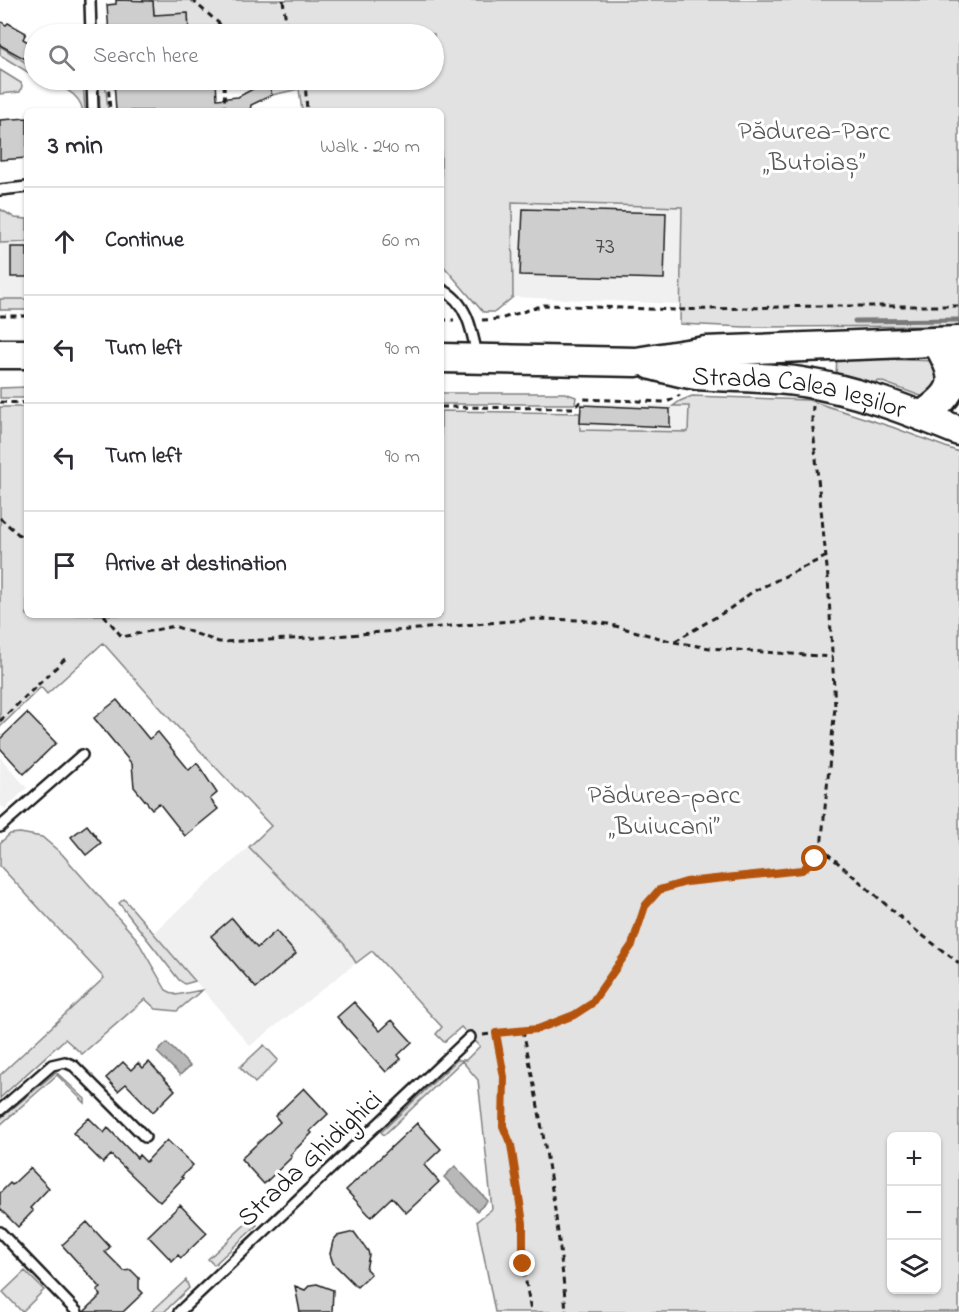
<!DOCTYPE html>
<meta charset="utf-8">
<style>
:root{--surface:#fff;--page:#f7f7f7;--text:#2b2b33;--muted:#7c7c81;--line:#e1e1e2}
body{margin:0;font-family:"Indie Flower",sans-serif;background:var(--page);color:var(--text)}
.controls{position:absolute;right:18px;bottom:18px;display:grid;overflow:hidden;border-radius:9px;box-shadow:0 2px 4px #0004}
.controls button{width:54px;height:54px;display:grid;place-items:center;padding:0;border:0;border-bottom:2px solid var(--line);background:var(--surface);color:var(--text);font:30px sans-serif}
.stop{position:absolute;width:18px;height:18px;margin:-14px;border:4px solid #b45309;border-radius:50%;background:#fff}
.stop.end{background:#b45309;border-color:#fff;box-shadow:0 2px 6px #0008}
.list{margin:0;padding:0;list-style:none}
h2{display:flex;justify-content:space-between;align-items:center;height:78px;margin:0;padding:0 24px;font-size:26px}
h2 small{font-size:20px;font-weight:400;color:var(--muted)}
.list li{display:grid;grid-template-columns:39px 1fr auto;gap:18px;align-items:center;box-sizing:border-box;height:108px;padding:0 24px;border-top:2px solid var(--line)}
.list b{display:block;font-size:22px;white-space:nowrap}
.list em{font-size:20px;font-style:normal;color:var(--muted)}
.icon{flex:none;width:33px;height:33px;fill:none;stroke:currentColor;stroke-width:2;stroke-linecap:round;stroke-linejoin:round}
.map{position:relative;flex:none;width:959px;height:1312px;overflow:hidden}
.search{position:absolute;background:var(--surface);box-shadow:0 2px 4px #0004;left:24px;top:24px;width:420px;height:66px;display:flex;align-items:center;gap:15px;box-sizing:border-box;padding:0 21px;border-radius:33px;color:var(--muted);font-size:22px}
.panel{position:absolute;background:var(--surface);box-shadow:0 2px 4px #0004;left:24px;top:108px;width:420px;height:510px;border-radius:9px}
.map>svg:first-child{display:block}
.built{fill:#f0f0f0}
.green{fill:#e2e2e2;stroke:#7f7f7f;stroke-width:1.5;fill-rule:evenodd}
.water{fill:#b8b8b8;stroke:#7a7a7a;stroke-width:1.5}
.lines{fill:none;stroke-linecap:round;stroke-linejoin:round}
.stream{stroke:#7a7a7a;stroke-width:5}
.building{fill:#cecece;stroke:#1c1c1c;stroke-width:1.5}
.service-casing{stroke:#1c1c1c;stroke-width:14}
.primary-casing{stroke:#1c1c1c;stroke-width:33}
.path{stroke:#1c1c1c;stroke-width:3;stroke-dasharray:6 4.5;stroke-linecap:butt}
.service{stroke:#fff;stroke-width:9}
.primary{stroke:#fff;stroke-width:28}
.route{stroke:#b45309;stroke-width:8}
.labels{text-anchor:middle;stroke-width:6;stroke-linejoin:round;paint-order:stroke}
.number-label{font-size:24px;fill:#484848}
.park-label{font-size:27px;fill:#575757;stroke:#fff}
.street-label{font-size:27px;fill:#1c1c1c;stroke:#fff}
</style>
<div class="map">
<svg width="959" height="1312" viewBox="0 0 959 1312">
<rect width="100%" height="100%" fill="#fff"/>
<filter id="ink" filterUnits="userSpaceOnUse"><feTurbulence type="fractalNoise" baseFrequency=".0167" numOctaves="2"/><feDisplacementMap in="SourceGraphic" scale="12" xChannelSelector="R" yChannelSelector="G"/><feConvolveMatrix kernelMatrix="1 2 1 2 8 2 1 2 1" color-interpolation-filters="sRGB"/></filter>
<g filter="url(#ink)">
<path class="built" d="M512,202L682,207L680,304L513,297Z
M27,242V299H0V243Z
M581,403L689,406V432L580,430Z
M0,757L27,788L5,809L2,806L0,808Z
M249,847L345,945L356,963L250,1046L154,932Z"/>
<path class="green" d="M149,0H959V326L745,327L680,324L682,207L512,202L513,297L495,312H483L441,263V111H302L299,89L272,95L270,88H279L286,80H434V34H288L281,23L189,29L188,14L154,15L153,2Z
M0,46L34,68V76L0,55Z
M0,70L21,83L22,86L20,92L0,94Z
M40,80L83,81L85,111H83C79,91 58,85 40,80Z
M99,80H105L108,111H100Z
M0,209L15,218L27,219V242L0,243Z
M0,299H27V310H0Z
M862,351L877,359L938,361L942,371L929,399L880,381L871,383L869,387L836,377L837,353Z
M27,387V398H0V388Z
M441,393H565L576,397L575,404H441Z
M692,396L808,400L892,427L959,452V1312H495L477,1221L492,1209L478,1080L462,1061L384,1135L381,1132L457,1060H466L480,1046L461,1027L444,1042L436,1034L442,1027L372,951L356,963L345,945L249,847L271,826L172,721L103,643L47,694L41,687L0,727V407H27V615H441V411L580,413V430L688,432L689,406H673L680,401ZM892,1136H936V1290H892Z
M20,833L42,837L62,854L136,938L166,990L176,995L202,990L177,1011L156,1009L145,999L82,1054L65,1039L0,1098V1075L104,978L0,866V843L10,834Z
M124,899L195,981L185,984L179,980L119,903Z
M264,1045L278,1060L255,1083L240,1067Z
M56,1072L85,1099V1103L57,1075L0,1125V1119Z
M251,1219L257,1225L214,1265L208,1259Z
M25,1271L44,1290L22,1312L3,1292Z
M186,1280L189,1288L164,1312H151Z"/>
<path class="water" d="M167,1043L190,1066L180,1075L157,1052Z
M455,1166L488,1201L477,1211L444,1177Z"/>
<g class="lines">
<path class="stream" d="M855,321L959,320"/>
</g>
<path class="building" d="M116,0L153,1L154,15L188,13L189,34H109L107,5L116,4Z
M0,21L6,25L8,23L26,33L23,39L34,46V64L0,45Z
M135,80H216L217,99L238,97L268,81L272,95L251,105L250,111H116L114,81Z
M27,118V158L0,160V120Z
M523,209L666,213L664,279L520,275Z
M11,247H27V277H11Z
M581,405L670,409V427L580,423Z
M117,700L149,739L158,732L189,770L197,763L217,793L210,799L218,809L185,836L159,803L152,809L134,787L132,764L94,718Z
M27,713L56,743L24,774L0,748V739Z
M87,825L101,843L86,855L71,837Z
M232,918L257,948L276,931L296,954L256,988L211,936Z
M354,1002L380,1031L392,1020L412,1042L398,1055L401,1059L386,1072L337,1017Z
M123,1062L131,1070L138,1063L143,1068L149,1062L175,1090L153,1112L126,1084L118,1091L106,1078Z
M304,1088L328,1114L310,1131L312,1133L290,1155L292,1157L264,1184L241,1159L280,1122L275,1116Z
M89,1118L104,1133L108,1128L137,1158L139,1155L146,1162L167,1140L193,1165L181,1177L183,1178L160,1202L111,1155L103,1163L73,1133Z
M417,1123L441,1149L424,1165L439,1182L406,1213L392,1197L371,1217L346,1190Z
M30,1168L49,1188L30,1208L33,1211L18,1227L0,1209V1193L10,1183L12,1185Z
M180,1205L207,1233L181,1258L178,1255L172,1261L148,1236Z
M87,1222L110,1247L105,1252L124,1271L131,1270L139,1278V1289L143,1293L123,1312H84L101,1295L97,1291L101,1288L62,1245Z
M354,1232L368,1251L369,1255L366,1269L371,1274L357,1287L333,1263L330,1254L333,1241L337,1236Z
M317,1284L333,1290L332,1312H300L295,1286L305,1290L310,1285Z"/>
<g class="lines">
<g class="service-casing">
<path id="service" d="M90,0L91,34
M92,80L93,111
M0,190L27,187
M441,289C467,301 472,330 477,356
M0,827L82,755
M0,1110L52,1065L65,1062L74,1066L145,1137
M0,1232L77,1312
M179,1312L470,1037"/>
</g>
<g class="primary-casing">
<g id="primary">
<path d="M0,354H27"/>
<path d="M441,358L636,362L705,351L959,341"/>
<path id="s1" d="M652,365C667,369 682,373 697,375C732,378 767,376 802,382C856,390 908,410 959,431"/>
<path d="M921,416C958,391 959,380 937,342"/>
</g>
</g>
<path class="path" d="M192,0L229,32L251,31L258,34
M283,0L286,22L294,34
M108,80L110,111
M305,80L307,111
M225,111L224,83L252,80
M0,316H27
M441,320H454
M482,320L500,319L544,305L676,310L816,306H959
M0,402L27,403
M813,406L812,419L828,578L835,707L821,848L914,929L959,963
M441,407L574,408L583,399L667,402L680,395
M0,518L27,542
M104,615L122,637L174,626L219,642L313,638L534,619L580,620L608,624L674,642L710,648L832,657
M675,641L728,610L752,592L825,557
M0,721L68,656
M523,1030C542,1123 559,1217 566,1312
M496,1033L504,1077L503,1126L511,1145L520,1195L523,1223V1264L531,1312
M483,1035L539,1029L574,1015L591,1004L632,945L645,906L659,890L686,882L802,870L815,859L821,848"/>
<use href="#service" class="service"/>
<use href="#primary" class="primary"/>
</g>
</g>
<g class="lines" filter="url(#ink)">
<path class="route" d="M523,1264V1223L511,1145L503,1126L504,1077L496,1033L538,1029L574,1015L591,1004L632,945L645,906L659,890L686,882L802,870L815,859"/>
</g>
<g class="labels">
<g class="number-label">
<text x="605" y="253">73</text>
</g>
<g class="park-label">
<text x="814" y="139">Pădurea-Parc<tspan x="814" dy="31">„Butoiaș”</tspan></text>
<text x="664" y="803">Pădurea-parc<tspan x="664" dy="31">„Buiucani”</tspan></text>
</g>
<g class="street-label">
<text dy="9" stroke="none"><textPath href="#s1" startOffset="150">Strada Calea Ieșilor</textPath></text>
<text transform="translate(309 1158) rotate(-43)" y="9">Strada Ghidighici</text>
</g>
</g>
</svg>
<div class="controls">
<button>+</button>
<button>−</button>
<button><svg class="icon" aria-label="layers" viewBox="0 0 24 24"><path d="M12 4l9 5-9 5-9-5zM3 14l9 5 9-5"/></svg></button>
</div>
<div class="stop" style="left:815px;top:859px"></div>
<div class="stop end" style="left:523px;top:1264px"></div>
<div class="search"><svg class="icon" aria-label="search" viewBox="0 0 24 24"><circle cx="10" cy="10" r="6"/><path d="M15 15l6 6"/></svg>Search here</div>
<section class="panel">
<h2>3 min<small>Walk · 240 m</small></h2>
<ul class="list">
<li><svg class="icon" aria-label="ahead" viewBox="0 0 24 24"><path d="M12 20V5M6 11l6-6 6 6"/></svg><div><b>Continue</b></div><em>60 m</em></li>
<li><svg class="icon" aria-label="left" viewBox="0 0 24 24"><path d="M17 20v-9H6M10 6l-5 5 5 5"/></svg><div><b>Turn left</b></div><em>90 m</em></li>
<li><svg class="icon" aria-label="left" viewBox="0 0 24 24"><path d="M17 20v-9H6M10 6l-5 5 5 5"/></svg><div><b>Turn left</b></div><em>90 m</em></li>
<li><svg class="icon" aria-label="arrive" viewBox="0 0 24 24"><path d="M6 21V4h12l-3 4 3 4H6"/></svg><div><b>Arrive at destination</b></div></li>
</ul>
</section>
</div>
